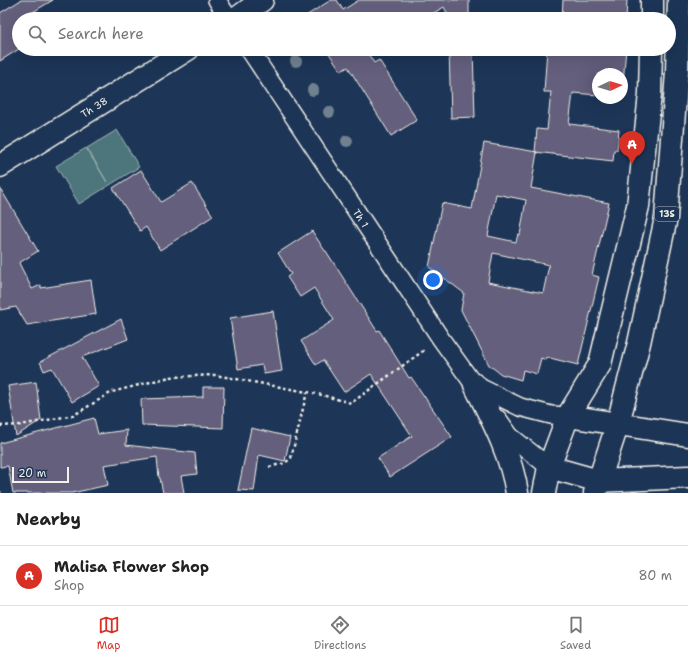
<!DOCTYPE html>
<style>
:root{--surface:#fff;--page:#f2f2f2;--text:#222;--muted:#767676;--line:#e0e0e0;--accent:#d93025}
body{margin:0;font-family:"Shantell Sans",sans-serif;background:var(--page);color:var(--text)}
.compass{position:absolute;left:592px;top:68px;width:36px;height:36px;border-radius:50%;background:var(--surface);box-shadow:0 4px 16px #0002;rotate:86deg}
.scale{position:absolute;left:12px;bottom:10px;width:57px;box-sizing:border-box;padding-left:4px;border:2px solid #f4f1e8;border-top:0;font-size:11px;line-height:14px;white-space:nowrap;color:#f4f1e8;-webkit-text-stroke:3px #1d3557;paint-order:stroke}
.you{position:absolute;left:433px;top:280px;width:14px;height:14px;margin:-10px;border:3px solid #fff;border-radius:50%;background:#1a73e8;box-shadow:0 0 0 6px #1a73e833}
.badge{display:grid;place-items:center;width:26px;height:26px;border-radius:50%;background:var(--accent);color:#fff;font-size:13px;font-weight:700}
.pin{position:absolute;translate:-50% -33px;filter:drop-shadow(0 1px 2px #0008)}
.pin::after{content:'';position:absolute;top:21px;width:14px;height:12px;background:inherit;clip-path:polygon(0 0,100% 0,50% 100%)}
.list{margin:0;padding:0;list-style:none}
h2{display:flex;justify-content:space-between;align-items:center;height:52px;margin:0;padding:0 16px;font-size:17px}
h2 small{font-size:13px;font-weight:400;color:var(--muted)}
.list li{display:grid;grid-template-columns:26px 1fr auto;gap:12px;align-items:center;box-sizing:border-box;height:60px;padding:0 16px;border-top:1px solid var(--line)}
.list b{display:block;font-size:15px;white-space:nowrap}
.list p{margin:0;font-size:13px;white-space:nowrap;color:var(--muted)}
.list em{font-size:13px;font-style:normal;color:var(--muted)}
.icon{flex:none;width:22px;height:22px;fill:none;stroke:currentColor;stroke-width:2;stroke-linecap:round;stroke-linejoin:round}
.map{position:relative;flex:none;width:688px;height:493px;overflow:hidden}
.search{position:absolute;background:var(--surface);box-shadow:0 4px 16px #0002;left:12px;right:12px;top:12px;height:44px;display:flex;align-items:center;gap:10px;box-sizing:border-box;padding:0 14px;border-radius:22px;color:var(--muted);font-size:15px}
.sheet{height:112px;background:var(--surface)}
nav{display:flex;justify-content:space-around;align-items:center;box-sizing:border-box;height:56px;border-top:1px solid var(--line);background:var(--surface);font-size:11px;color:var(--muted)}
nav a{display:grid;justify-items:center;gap:2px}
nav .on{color:var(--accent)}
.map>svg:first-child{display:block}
.green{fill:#4e767b;stroke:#a1b4b2}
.building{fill:#635f7d;stroke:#f4f1e8;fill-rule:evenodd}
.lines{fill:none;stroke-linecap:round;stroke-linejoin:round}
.street-casing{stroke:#f4f1e8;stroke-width:20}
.secondary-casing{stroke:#f4f1e8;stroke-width:25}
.highway-casing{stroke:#f4f1e8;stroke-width:25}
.path{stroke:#f4f1e8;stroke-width:2.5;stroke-dasharray:3 3;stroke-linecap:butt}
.street{stroke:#1d3557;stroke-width:17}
.secondary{stroke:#1d3557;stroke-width:22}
.highway{stroke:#1d3557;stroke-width:22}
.tree{fill:#6f818f}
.labels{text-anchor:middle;stroke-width:4;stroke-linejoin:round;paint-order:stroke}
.shield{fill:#1d3557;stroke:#b4b9bc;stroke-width:1}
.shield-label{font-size:9px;font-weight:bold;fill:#f4f1e8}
.street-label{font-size:10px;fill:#f4f1e8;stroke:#1d3557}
</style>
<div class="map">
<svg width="688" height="493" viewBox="0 0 688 493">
<rect width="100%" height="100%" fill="#1d3557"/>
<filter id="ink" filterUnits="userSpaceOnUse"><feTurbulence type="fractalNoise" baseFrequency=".025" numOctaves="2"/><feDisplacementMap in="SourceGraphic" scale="8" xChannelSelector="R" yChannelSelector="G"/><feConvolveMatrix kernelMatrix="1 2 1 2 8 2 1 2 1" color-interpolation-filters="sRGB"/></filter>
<g filter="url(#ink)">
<path class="green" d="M117,130L139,167L79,204L56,166L86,148L107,182L87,148Z"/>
<path class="building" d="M21,0H53L33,12L37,19H19V49L0,61V13Z
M331,0H337L343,10L359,0H469V19H450L444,7L423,19H415L412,12L401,19H301Z
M563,0H627L626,19H562Z
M326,49H365L374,63L379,60L417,120L391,136L348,67L341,71Z
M449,49H473L475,117L451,118Z
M547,49H626L622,93V74H598V95L573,93L569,124L619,130L617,150H614L613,161L535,152L537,129L547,130L551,92H544Z
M484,143L537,152L531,188L609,203L592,275L599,277L578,365L546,357V360L541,358L537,374L523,370L521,380L501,374L489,365L461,310L464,293L429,267L442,203L472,209ZM496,194L526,200L520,235L518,234L516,242L488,236ZM493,253L549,265L543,293L488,282Z
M141,170L161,202L192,183L213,216L160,250L146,227L140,231L113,188Z
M0,188L38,251L19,263L32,289L41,285V288L91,280L96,314L27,325L16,307L0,310Z
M312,231L325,251H326L377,331L379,330L409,378L411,377L452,437L390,477L378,458L412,436L371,374L344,392L323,360L316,365L301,341L334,320L314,288L300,297L287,277L291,274L278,253Z
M273,311L282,371L264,374L262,365L238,369L230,318Z
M121,319L128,339L82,357L99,386L72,402L52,368L44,371L40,362Z
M36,382L41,420L16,436L8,386Z
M203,387H224L223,428L142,425L141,399L203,397Z
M94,418L98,434L127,430L126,445L195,453L197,474L181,476L184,493H163L160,478H159L157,457L104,465L108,485L72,493H13L8,466L0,467V443Z
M251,428L290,437L285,461L259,455L254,491L238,490Z"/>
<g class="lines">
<g class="street-casing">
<path id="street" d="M217,0L229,19
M249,49L441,339L482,396
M475,385L520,407L551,415L568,416
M498,419L510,436L549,467"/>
</g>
<g class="secondary-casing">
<path id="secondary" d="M236,19L262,0
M0,166L188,49
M568,416L688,435
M549,467L599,481L688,477"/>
</g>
<g class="highway-casing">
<path id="highway" d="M652,19V0
M475,385C492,419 511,454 517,493
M544,493L549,467L568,416L600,364L610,322L638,206L650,94L651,49
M595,493L618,423L639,343L666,218L677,72L679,0"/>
</g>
<path class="path" d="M0,426L21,425L74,415L112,392L170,377L215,375L318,394L351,403L426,349
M269,467L285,463L291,458L307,392
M0,492L1,493"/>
<use href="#street" class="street"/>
<use href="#secondary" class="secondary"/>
<use href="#highway" class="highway"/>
</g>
<g class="tree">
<circle cx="296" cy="61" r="6"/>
<circle cx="313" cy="90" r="6"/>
<circle cx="329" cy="112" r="6"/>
<circle cx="347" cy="141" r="6"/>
</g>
</g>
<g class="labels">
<rect class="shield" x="655" y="207" width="24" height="14" rx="3"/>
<g class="shield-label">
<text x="667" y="217">13S</text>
</g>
<g class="street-label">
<text transform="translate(94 107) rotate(-32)" y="4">Th 38</text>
<text transform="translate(361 218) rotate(57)" y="4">Th 1</text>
</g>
</g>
</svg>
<svg class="compass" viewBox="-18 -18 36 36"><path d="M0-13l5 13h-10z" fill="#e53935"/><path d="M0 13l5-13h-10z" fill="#767676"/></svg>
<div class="scale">20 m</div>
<div class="you"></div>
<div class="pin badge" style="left:632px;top:164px">A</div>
<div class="search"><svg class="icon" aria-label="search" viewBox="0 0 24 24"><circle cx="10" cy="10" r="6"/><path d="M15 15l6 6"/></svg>Search here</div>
</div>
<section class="sheet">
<h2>Nearby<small></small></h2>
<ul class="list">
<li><span class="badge">A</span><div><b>Malisa Flower Shop</b><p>Shop</p></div><em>80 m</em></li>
</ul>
</section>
<nav>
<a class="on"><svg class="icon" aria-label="map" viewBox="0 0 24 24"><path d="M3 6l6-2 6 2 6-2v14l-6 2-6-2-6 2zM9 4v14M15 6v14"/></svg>Map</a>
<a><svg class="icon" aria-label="directions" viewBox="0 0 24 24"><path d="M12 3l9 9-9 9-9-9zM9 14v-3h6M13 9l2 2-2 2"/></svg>Directions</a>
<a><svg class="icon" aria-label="saved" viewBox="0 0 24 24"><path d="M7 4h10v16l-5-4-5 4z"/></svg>Saved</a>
</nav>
